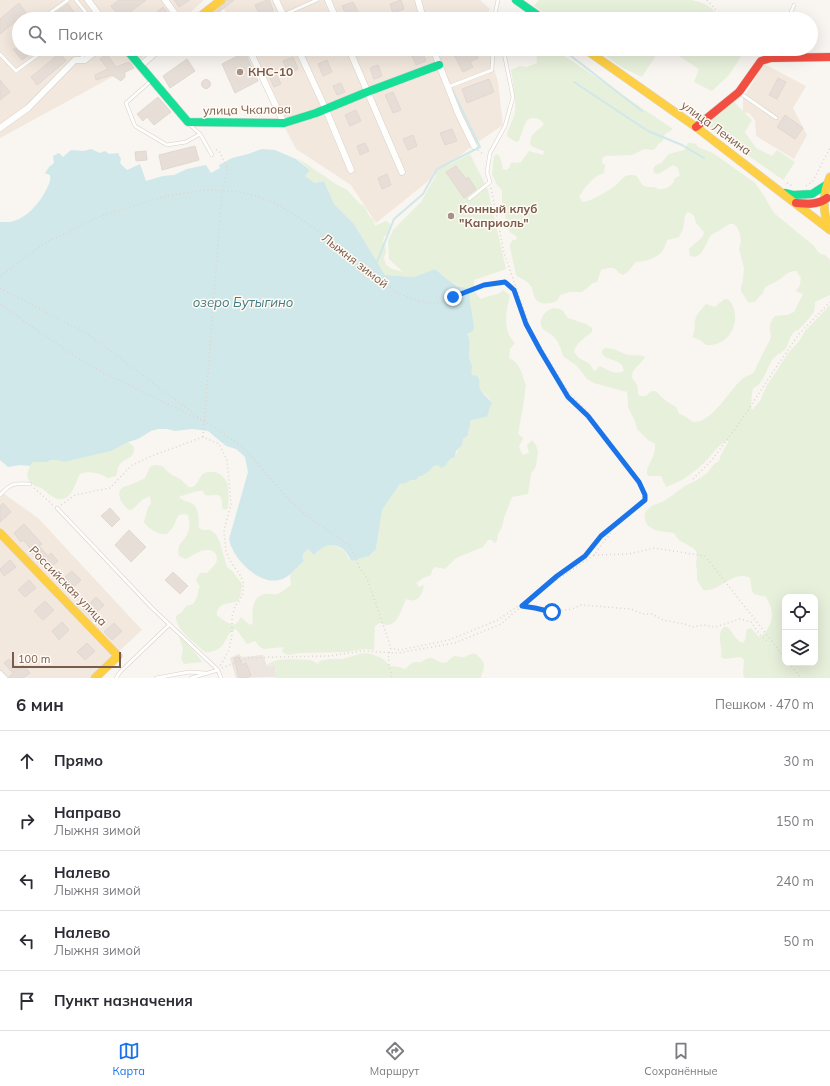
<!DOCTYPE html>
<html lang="ru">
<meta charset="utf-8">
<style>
:root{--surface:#fff;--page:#f7f7f7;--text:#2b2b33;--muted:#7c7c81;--line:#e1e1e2;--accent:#1a73e8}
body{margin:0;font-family:Mulish,sans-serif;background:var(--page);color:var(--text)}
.controls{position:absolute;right:12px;bottom:12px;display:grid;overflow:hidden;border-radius:8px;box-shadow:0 4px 16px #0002}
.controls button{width:36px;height:36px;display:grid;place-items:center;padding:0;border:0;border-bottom:1px solid var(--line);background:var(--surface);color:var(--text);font:20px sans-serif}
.scale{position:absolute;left:12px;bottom:10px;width:109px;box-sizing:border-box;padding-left:4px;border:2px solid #7a5c4d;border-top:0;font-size:11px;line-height:14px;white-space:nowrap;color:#7a5c4d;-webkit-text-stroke:3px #fffaf3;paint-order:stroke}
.stop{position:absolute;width:12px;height:12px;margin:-9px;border:3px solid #1a73e8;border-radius:50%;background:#fff}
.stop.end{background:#1a73e8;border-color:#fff;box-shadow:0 1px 4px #0008}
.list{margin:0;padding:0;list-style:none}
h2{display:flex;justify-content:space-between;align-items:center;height:52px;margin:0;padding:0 16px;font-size:17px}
h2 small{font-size:13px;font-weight:400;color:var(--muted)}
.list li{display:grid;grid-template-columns:26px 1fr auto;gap:12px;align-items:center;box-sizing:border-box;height:60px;padding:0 16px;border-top:1px solid var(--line)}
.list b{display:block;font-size:15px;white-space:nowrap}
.list p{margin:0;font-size:13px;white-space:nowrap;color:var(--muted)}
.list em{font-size:13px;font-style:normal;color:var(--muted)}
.icon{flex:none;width:22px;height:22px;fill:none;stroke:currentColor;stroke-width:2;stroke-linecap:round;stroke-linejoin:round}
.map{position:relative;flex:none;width:830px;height:678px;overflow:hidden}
.search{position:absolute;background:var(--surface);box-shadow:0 4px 16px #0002;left:12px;right:12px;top:12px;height:44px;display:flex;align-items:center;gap:10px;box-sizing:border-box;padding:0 14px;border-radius:22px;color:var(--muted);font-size:15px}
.sheet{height:352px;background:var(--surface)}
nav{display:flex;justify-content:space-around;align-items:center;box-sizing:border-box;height:56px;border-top:1px solid var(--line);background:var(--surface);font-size:11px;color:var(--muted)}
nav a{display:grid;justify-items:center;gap:2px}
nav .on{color:var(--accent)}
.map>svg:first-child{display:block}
.residential{fill:#f2e8de}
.industrial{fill:#ede5e0}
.green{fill:#e7f0db;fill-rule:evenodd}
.water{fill:#d0e8ea}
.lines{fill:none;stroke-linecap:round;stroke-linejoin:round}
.stream{stroke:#d0e8ea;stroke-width:2}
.building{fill:#e6ded7;stroke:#e2d8d2}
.lane-casing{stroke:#d7d1cb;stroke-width:4}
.street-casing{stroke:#d7d1cb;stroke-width:7}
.fast-casing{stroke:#d9d2cb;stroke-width:9}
.slow-casing{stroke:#d9d2cb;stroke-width:9}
.jam-casing{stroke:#d9d2cb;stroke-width:9}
.path{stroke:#dcd5d0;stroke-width:1.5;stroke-dasharray:1 3;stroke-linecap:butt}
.lane{stroke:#fefefd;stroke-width:3}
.street{stroke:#fefefd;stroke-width:6}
.fast{stroke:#16e098;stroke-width:8}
.slow{stroke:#ffcf43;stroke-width:8}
.jam{stroke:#f24e42;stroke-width:8}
.route{stroke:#1a73e8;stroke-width:5}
.poi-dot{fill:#a69286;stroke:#fffaf3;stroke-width:1.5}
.labels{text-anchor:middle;stroke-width:3;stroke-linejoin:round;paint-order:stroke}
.poi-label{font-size:12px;font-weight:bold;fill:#7a5c4d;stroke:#fffaf3;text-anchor:start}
.street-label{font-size:12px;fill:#7a5c4d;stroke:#fffaf3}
.water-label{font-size:13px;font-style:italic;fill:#437c86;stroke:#fffaf3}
</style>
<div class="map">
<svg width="830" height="678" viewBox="0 0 830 678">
<rect width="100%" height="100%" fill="#f9f5f0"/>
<path class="residential" d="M0,0H204L183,19H19V49H151L134,65L0,138Z
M220,0H480L490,9L485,19H229Z
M244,49H488L498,82L503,125L472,146L376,223L351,185L296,149Z
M764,64L806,86L793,108L807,135L794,159L756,136L755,120L749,113L743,112V98Z
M0,491L38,518L142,630L90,678H0Z"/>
<path class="industrial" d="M239,654L242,657L263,655L267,666L275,665L276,677L236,678L230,658Z"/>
<path class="green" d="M539,0H692C707,4 711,6 721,19H553L534,6Z
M536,49H554L673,129L665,134L662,142L658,144L656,148L653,150L644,149L632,155L605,156L602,159V163L605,165L604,173C593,176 585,187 579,197L583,202C590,202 610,190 616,185C621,181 623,175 631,175C640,174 638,182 644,186C646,187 650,187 653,187C655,187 657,189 659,189C663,190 670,187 673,183C674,182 674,180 675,178L680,176L678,168L673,165L662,172L658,174L654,173L653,169L655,166L662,162L669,154L684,150L688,143H692L696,144L698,147L713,153L755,183L763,194L774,213L814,246C817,251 820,255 825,255L830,260V295L815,302C815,305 815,309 814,311C814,313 801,328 800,328C799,330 796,330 795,331C790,335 789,343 786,348C782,353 776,355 772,360C765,371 765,382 753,388C752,394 750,405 752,410L760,401L767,385L776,372L778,369L788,353L800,340L805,331L830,305V678H745L743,674L744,660L741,657L725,659L721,657C721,653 722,650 721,647C720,640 718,633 724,627H727C734,632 734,640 743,643C747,639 745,634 747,629L751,628L759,637C764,635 765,632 768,628C775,617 772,607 766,597L754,594L752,591L750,578C733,569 719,593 703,590L697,580V570L696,566L697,555L696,551L693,548L679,540L674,533C665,531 649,533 645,520C644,516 645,511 648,509C652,505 657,504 662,502C670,498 677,491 685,486C692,482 700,479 706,474C711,469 713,464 719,461L721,455L729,440C719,443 714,452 708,459C700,467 688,477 678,482C674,484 670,485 666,487L661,476H648C643,468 657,458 655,444L652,442L648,440L637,429L635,421L628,407V400L627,392L594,383L587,379L577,366L563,356C561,349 559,342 554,337C551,333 547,333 544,330C536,322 544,311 553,308L560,309L563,311L568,318L586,324L592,328V332C584,338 576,343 574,352L579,358L590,364L594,371L597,369L599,366C608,369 615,376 624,371C622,358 609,362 602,354V351L605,348C617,348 618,352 628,355C633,356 639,354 645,357C642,364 632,368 632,376C632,380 633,378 635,382C638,385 638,390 638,395L641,396H646C656,385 658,395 666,401C673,406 676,404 679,414C686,415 690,422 696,422C712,421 730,390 741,380C745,376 750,376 754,372L764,351L770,340L771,336L770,332V325L773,318L775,316L787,315L794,312L803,294L796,291L800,285L801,277L798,274L797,271C788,270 784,277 777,281C774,283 769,285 766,287C763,290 765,289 763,293C760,298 762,293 759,297C755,302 754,303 748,302L741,291V287L743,280L744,268L739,249L741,242L740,234L737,227L734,224C731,224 731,223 728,225C725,226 726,226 723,228C719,232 713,232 710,237C705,244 702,260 690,256L689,249C694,243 703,240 704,232L696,223L694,216L691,213L687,212L685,216L683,229L679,237L667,240C666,243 665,247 663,250C658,258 645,262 636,262C631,267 629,272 623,275L619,273C615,266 608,267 601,270L597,282L593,283L582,292H570L560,295C558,300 556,302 551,303C528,306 538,290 527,282C524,279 520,279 516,275L510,247V244L513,240H516L517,237L510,232L508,229L502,202V191L500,188L497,185L492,174L493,163L494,156L497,154L500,157L503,169L507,170L510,167V164L513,162L517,163L521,162L529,151L543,155L544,151L533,147L530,144C530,133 538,131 544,124C541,120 538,118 533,118C523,118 523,135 518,142L514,141L507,136C508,127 514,120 515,111C516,98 513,83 511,70L520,66L527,67L537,63ZM785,597H815V663H785Z
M596,49H660L642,77L623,68Z
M668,49H738L743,53L729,75L712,91L694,82L699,69Z
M732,100L752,120L745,132L756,148L772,156L777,150L795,162L783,180L709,128L708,121Z
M470,154L488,190L506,269L474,280C473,288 475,294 481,299C488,295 498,296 503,290L510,295C506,312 502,331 515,343L510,349L509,358C522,364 521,374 526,385L525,391L524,401L518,434L523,438L519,447L523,455L529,453L527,445L532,440L536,445L538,452L536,466L531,474L528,494L512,497L504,518L502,527L498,534L497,541L494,543L492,540H488L483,547L456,558L445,569L435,567L432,570L431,575L423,578L416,583L419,587L424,585C422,595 418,604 406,599C402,608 398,625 387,625C386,625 380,623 380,623L375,626L374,650L365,649L347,652L299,653L288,655L282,652L284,647L264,649L260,647L255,641L247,644L236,629C224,634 228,646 214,651C210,652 208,653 205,652C196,644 175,629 176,616L182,612L186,606L193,604L195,601L198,594V590L200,587L196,580L200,573H207C210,570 214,566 216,563C219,556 215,549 207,550C200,550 193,555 186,559L179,556C175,542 188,540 189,529C190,525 189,519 188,515L184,514L179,515L177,518L173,527L167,534C158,535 149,529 144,522L148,507L151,504L150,496L142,500L133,509L129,510C123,506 114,493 123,487C125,486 128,486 130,485C133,484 142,480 145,478L150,467L154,465C166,465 163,469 172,475C174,476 177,477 180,479C183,481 186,485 189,487C197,489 199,476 204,473C215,469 226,476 228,486C228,492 229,502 228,508L224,510L222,507C223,489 215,497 205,495L203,491C198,490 184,495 179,497C183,501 187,501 191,503C200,507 198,520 199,528L203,530H210L216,534L220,543L227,567L233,572L242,584L240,597L238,601C228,605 217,601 217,616C222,618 231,628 237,623C239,622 239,619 241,617L250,625L253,623C252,614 251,596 265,594C269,593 273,595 277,594C282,593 286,588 291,585L290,575L304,561L302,557L304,553L308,549L327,545H334L345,551L348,558L352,561L369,556L376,549L382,510L400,484L410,480H413C418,476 424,475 429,471C433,468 433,466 438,465L440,466L447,463L450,459L455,457L463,439L469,436C468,431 470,426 470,421C475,419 481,418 487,417C489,412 489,409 491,403L489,398L480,389L471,374C471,372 472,369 472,367C472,363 469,361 469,357C468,354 469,343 470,340L467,334L474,325L470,302L469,290C465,286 462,288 457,285C449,281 442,275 435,269L414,277L385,275L354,224L334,204L324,181L315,183L304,176L310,170L297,158L307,164L316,171L323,175L334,183L347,190L360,204L364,206L370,217L373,219L375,226L386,221L392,225L387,234L384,237L383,241L385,244L386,252L384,258L386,265L392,269L403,272L389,259L388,241L393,230L421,202L439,170Z
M727,299L730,301C743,320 730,347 706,345L700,340L692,337C696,331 694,327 695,321C696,314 702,309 706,304L715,307L723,300Z
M128,442L134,447C135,459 126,457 120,464C117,467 118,472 116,476L108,478C100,473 89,470 80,474C76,481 74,491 68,496C58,505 49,493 41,488C38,487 35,486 32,484C24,478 28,468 33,462H47L51,460H56L64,462L111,451Z
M179,636C188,644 195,652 202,662L184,664L181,659L183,649Z
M363,653C375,654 383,657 390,666L399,667L405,669C407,667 409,665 412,663C415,661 418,663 421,662C424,661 426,658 430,658C435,658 439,663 444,663C450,662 450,657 455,656C458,656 461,658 464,657C472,655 473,650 480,658C483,661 484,662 484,666C484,670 481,674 481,678H275L276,677L275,665L267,666L269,663L278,660L290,659L311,660L318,664L320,661L329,659H343Z"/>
<path class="water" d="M91,149L100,153L105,151L109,154L118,153L121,159L120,163L127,170L140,164L146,181L163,176L174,175L187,169L206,165L211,173L220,168L219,165L232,158L248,154L262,149L275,150L296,159L310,170L305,176L315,183L324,181L334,204L354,224L385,275L414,277L435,269C442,275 449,281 457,286C462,288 465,286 469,290L470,302L474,325L473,331L467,334C472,341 468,349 469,357C469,360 472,363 472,366C472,370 471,372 472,375L477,376C481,381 478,384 480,389C482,393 489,399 492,403C489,408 489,412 487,417C481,418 475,419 470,421V426L468,433L469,435L463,439L462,445L456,451L455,457L450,459L445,466L441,468L438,465C432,466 433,468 429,471C427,473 425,473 422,476H419L416,480H410L406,483L400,484L382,510L376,549L369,556L352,561C348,557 348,554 345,551C345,550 340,547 339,547C328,542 322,547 314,555L308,549L304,553L302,557L304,561C296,568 289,578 279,580C260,584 239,564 232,548C230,545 230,542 229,539L248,472L245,457L236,449L226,446L208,431L192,429L175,431L167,429H158L151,431L138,439L128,442L111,451L64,462L56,460H51L47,462H33L30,466L20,465L8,467L0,460V222C3,222 7,222 10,222C26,219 39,204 46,190C49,184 51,181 50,175L45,173L49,167L54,163L53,156L59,153L63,157L71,150L84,151Z"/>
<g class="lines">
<path class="stream" d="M562,49L642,111
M574,82L648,131L682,145L704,158
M377,262L394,219L423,194L437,169L480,147L453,91"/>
</g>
<path class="building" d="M119,0H146L121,19L111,6Z
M174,0H190L179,7Z
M226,0H234L210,19H206L224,4Z
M267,0H269L273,10H272L276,19H262L255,5Z
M401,0L404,9L393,13L390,4Z
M353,2L358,12L347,17L342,6Z
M19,3L26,13L0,34V19Z
M68,4L74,12L79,19H62L57,12Z
M163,7L170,16L166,19H148Z
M13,49H36L22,60Z
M456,49H473L478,58L470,62L473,67L463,72L452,51Z
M245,52L258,81L235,93L222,64Z
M422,52L426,61L416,65L412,56Z
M60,53L66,61L37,85L31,77Z
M107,54L116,67L129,62L134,68L125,72V77L121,81L112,75L96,80L95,75L108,69L100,59Z
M293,57L298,69L289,74L283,61Z
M187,59L195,71L170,88L163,76Z
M327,60L332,72L323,76L318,64Z
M378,65L382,76L374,79L370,68Z
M276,73L281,84L274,87L269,76Z
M778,78L786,82L777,99L769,95Z
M489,79L494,92L467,103L462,89Z
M201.5 84a4.5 4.5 0 1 1 9 0a4.5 4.5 0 1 1-9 0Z
M0,80L10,92L0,100Z
M341,83L345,92L337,95L333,86Z
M393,92L401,110L393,113L385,95Z
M158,97L171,112L154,125L147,117L143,121L137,114Z
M356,110L361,121L350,126L345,115Z
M785,115L803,128L795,139L777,127Z
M452,129L457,141L445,145L440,133Z
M413,135L417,146L408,150L403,139Z
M365,143L369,151L360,155L357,146Z
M195,146L199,160L162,170L159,155Z
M146,151L147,160L136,161L135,152Z
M456,166L466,179L468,177L476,189L464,198L446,172Z
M387,174L391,185L382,189L378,178Z
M3,503L11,512L0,522V506Z
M110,508L120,519L112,527L101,516Z
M24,524L42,544L39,546L48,556L51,553L58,561L52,566L50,564L45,567L39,560L40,559L23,540L21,542L14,533Z
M129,530L146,547L131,562L115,545Z
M10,560L16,567L4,576L0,570V569Z
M72,571L81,580L71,589L62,580Z
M173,572L188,586L180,594L165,580Z
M29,580L36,588L25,597L18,590Z
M96,597L104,605L91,617L83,610Z
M45,601L54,610L43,620L34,611Z
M62,622L69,630L59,640L52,631Z
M114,623L122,631L112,640L104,632Z
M87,643L95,651L85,660L77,652Z
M239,657L242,665L246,663L251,676L246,678H239L234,658Z
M9,659L18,669L23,665L30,673L23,678H8L13,673L4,663Z"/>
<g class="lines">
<g class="lane-casing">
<path id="lane" d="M76,0L91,19
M51,12L68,0
M283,15L317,0
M494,19L498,0
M788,19L794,5
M77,49L85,60
M0,54L16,71L46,49
M772,56L775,49
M152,80L126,103L135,126L167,145L186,142L200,134
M448,87L492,70L493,49
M740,93L776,118
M189,124L200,134L212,155
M469,199L490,182L487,172L490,153L505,126L513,97L504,53L503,49
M0,495C11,483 14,483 30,484
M57,508L152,608L218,670L221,678
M116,678L120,672L169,625
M156,678L189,672L205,673
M191,678L218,670"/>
</g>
<g class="street-casing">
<path id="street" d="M88,0L102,19
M165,0L179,19
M276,0L285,19
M328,0L336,19
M418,0L423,19
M249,49L284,123
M298,49L326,110L351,170
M349,49L402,172
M433,49L458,113L474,146
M140,66L160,49
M0,128L28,108L75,60H85L99,49
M0,674L4,678"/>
</g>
<g class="fast-casing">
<path id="fast" d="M516,0L543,19
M126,49L188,122L284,123L316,113L367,92L439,65
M785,193L793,195L812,194L826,185"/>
</g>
<g class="slow-casing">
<path id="slow" d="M197,19L221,0
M585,49L696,127L830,230
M830,177C822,195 822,212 830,230
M0,533L118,656L95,678"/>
</g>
<g class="jam-casing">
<path id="jam" d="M696,127L739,92L761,61L771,58L830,57
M796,203C807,204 818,205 827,198"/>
</g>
<path class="path" d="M707,0L724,19
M750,49L756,55
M478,150L484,155
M787,183L794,187
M806,186L813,181L830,148
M491,188L504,253L531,330L568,392L590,414
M0,276L43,244L101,216L166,196L206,190L242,192L274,202L316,229L356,264L398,293L419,301L435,304L484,285L505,282L514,290L526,323L540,349L568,397L588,416L639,482L645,495V500L601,536L585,556L557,576L534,596L518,606L498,620L449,640L400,650L391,648
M0,288L91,336L201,419
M0,304L76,357L104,373L209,424L244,448L288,499L306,515L350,546L359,567L367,578L389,642L391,648C386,657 390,669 392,678
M203,437L222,191L228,169L219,151L215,149
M693,479L712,460L740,422L777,366L799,334L830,302
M34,488L53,505
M61,505L75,495L110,488L131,466L149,457L203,437L219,444L227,460L231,505L224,530L226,552L232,564L239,573L243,581V593L239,601L235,606L232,617V634L229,650L220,666
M594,555L629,554L654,548L705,556L785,658
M543,589L594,555L611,532
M522,606L535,608L552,612L572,609L581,605L631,609L643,614H652L663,620L685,624L692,627L704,625L715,627L740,619L751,622L760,635L767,641
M789,663L801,678
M222,668L248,658L279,657L329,656L363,651L398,653L455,643L501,624L530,599"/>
<use href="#lane" class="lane"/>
<use href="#street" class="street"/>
<use href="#fast" class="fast"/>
<use href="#slow" class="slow"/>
<use href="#jam" class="jam"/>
</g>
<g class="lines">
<path class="route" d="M453,297L484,285L505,282L514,290L526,324L540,350L568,397L588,416L639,482L645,495V500L601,536L585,556L557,576L522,606L535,608L552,612"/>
</g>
<g class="poi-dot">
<circle cx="240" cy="72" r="4"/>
<circle cx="451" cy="216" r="4"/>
</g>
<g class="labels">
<g class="poi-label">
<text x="248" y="76">КНС-10</text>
<text x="459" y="213">Конный клуб<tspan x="459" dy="14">"Каприоль"</tspan></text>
</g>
<g class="street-label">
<text transform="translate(247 110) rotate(-1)" y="4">улица Чкалова</text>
<text transform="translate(716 128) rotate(36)" y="4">улица Ленина</text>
<text transform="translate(355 261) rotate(38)" y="4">Лыжня зимой</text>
<text transform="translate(68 586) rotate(46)" y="4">Российская улица</text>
</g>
<g class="water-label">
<text x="243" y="307">озеро Бутыгино</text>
</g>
</g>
</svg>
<div class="controls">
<button><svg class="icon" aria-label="locate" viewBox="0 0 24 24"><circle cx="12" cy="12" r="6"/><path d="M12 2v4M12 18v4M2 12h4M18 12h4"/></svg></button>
<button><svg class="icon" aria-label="layers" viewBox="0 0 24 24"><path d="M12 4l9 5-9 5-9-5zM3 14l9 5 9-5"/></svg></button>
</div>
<div class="scale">100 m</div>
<div class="stop" style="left:552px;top:612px"></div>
<div class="stop end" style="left:453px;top:297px"></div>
<div class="search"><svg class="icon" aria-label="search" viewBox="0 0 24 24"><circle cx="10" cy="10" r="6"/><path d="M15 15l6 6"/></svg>Поиск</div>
</div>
<section class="sheet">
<h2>6 мин<small>Пешком · 470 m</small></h2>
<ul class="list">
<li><svg class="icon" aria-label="ahead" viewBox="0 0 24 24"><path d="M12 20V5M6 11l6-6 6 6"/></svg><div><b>Прямо</b></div><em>30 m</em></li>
<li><svg class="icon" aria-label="right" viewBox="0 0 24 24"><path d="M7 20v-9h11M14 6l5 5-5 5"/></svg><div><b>Направо</b><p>Лыжня зимой</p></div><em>150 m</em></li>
<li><svg class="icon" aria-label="left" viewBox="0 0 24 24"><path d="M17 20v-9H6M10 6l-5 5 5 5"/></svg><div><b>Налево</b><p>Лыжня зимой</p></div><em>240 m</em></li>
<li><svg class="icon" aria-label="left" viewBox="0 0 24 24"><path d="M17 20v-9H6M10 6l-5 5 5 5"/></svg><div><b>Налево</b><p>Лыжня зимой</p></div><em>50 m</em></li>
<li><svg class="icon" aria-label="arrive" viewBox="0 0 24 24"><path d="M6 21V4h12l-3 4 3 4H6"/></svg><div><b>Пункт назначения</b></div></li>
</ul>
</section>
<nav>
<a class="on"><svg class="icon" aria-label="map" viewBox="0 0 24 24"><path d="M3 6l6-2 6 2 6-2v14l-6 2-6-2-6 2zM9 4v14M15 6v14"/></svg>Карта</a>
<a><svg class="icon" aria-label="directions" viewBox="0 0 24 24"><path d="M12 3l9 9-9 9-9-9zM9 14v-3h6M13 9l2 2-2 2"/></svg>Маршрут</a>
<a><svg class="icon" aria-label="saved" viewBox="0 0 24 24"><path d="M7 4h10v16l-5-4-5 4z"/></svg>Сохранённые</a>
</nav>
